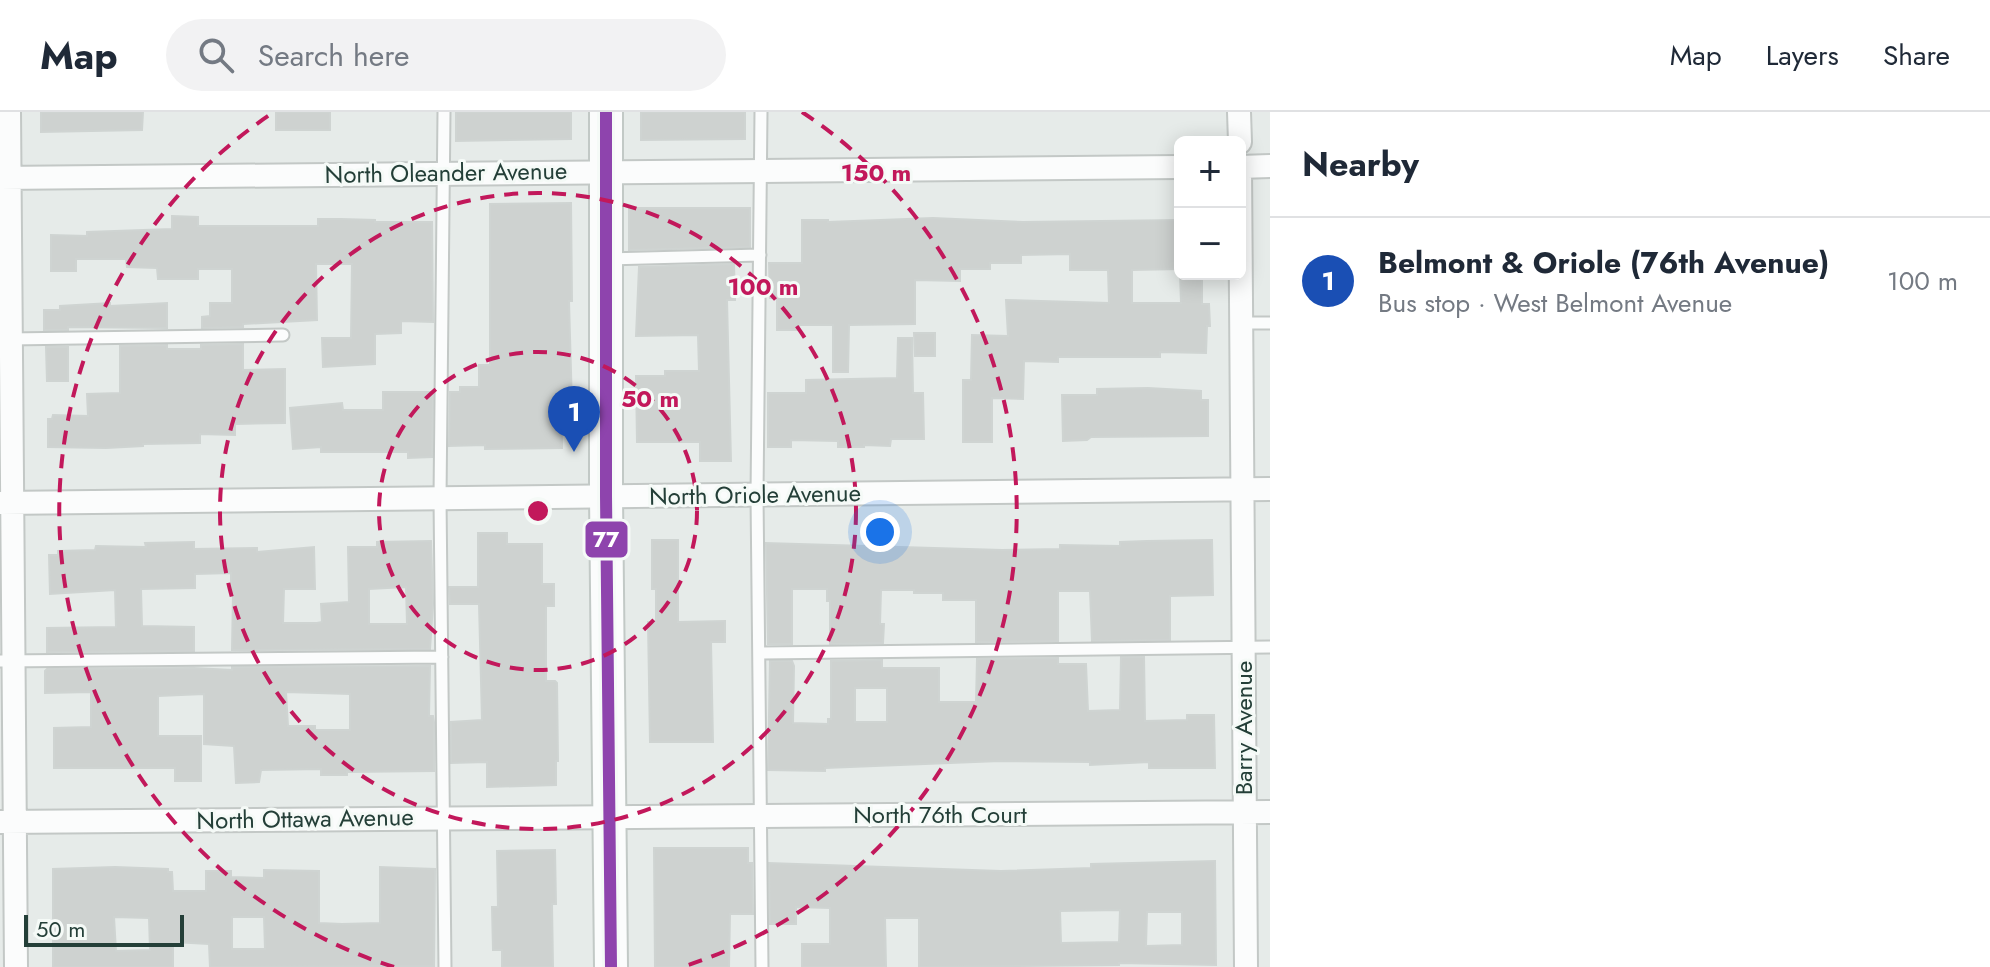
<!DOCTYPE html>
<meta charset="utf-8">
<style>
:root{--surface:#fff;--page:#f2f2f3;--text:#1f2937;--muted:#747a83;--line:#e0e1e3;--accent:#b45309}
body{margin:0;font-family:Jost,sans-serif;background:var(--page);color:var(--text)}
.controls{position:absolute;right:24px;top:24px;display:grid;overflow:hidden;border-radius:12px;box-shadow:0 4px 20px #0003}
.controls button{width:72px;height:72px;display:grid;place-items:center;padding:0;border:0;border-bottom:2px solid var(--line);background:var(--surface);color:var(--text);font:40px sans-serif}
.scale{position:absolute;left:24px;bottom:20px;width:160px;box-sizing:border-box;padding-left:8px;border:4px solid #243f38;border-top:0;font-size:22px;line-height:28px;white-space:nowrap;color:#243f38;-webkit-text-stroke:6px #f5faf7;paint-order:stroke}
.you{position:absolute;left:880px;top:420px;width:28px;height:28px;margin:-20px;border:6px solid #fff;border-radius:50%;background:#1a73e8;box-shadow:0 0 0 12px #1a73e833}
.badge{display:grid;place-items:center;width:52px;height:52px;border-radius:50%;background:var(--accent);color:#fff;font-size:26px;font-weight:700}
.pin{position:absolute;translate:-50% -66px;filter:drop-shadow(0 2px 4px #0008)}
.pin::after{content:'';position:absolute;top:42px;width:28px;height:24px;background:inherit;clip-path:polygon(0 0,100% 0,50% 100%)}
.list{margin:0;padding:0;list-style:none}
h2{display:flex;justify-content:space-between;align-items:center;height:104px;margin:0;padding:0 32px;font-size:34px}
h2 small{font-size:26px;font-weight:400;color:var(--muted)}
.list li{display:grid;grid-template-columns:52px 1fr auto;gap:24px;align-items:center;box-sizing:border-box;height:128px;padding:0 32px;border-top:2px solid var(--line)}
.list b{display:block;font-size:30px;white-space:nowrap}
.list p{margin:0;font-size:26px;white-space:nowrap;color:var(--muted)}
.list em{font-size:26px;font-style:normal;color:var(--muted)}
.icon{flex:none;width:44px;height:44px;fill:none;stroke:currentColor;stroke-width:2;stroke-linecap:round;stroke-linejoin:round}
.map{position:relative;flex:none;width:1270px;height:855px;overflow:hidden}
header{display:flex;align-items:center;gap:48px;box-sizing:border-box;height:112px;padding:0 40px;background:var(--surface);border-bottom:2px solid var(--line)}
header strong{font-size:38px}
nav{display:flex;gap:44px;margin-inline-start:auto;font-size:28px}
.search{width:560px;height:72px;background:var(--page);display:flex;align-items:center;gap:20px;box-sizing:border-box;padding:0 28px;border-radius:44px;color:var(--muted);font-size:30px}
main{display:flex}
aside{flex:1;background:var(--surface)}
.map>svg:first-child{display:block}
.building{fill:#ced2d0;stroke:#cfd4d2;stroke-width:2;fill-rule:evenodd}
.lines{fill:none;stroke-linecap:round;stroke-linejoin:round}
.service-casing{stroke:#c3c8c6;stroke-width:15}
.minor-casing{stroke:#c3c8c6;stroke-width:26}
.secondary-casing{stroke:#c2c9c6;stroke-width:36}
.service{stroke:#fbfcfc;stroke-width:11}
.minor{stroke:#fbfcfc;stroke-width:22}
.secondary{stroke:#fbfcfc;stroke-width:32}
.bus-1-casing{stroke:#f5faf7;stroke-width:18}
.bus-1{stroke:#8e44ad;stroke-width:12}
.ring{fill:none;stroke:#c2185b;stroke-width:4;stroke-dasharray:14 10}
.labels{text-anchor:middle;stroke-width:6;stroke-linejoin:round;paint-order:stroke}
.street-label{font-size:24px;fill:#243f38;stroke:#f5faf7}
.centre{fill:#c2185b;stroke:#f5faf7;stroke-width:4}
.ring-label{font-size:24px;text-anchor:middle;font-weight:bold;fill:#c2185b;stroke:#f5faf7;stroke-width:6;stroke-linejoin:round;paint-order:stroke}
.line-badge{stroke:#f5faf7;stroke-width:3}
.badge-label{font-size:22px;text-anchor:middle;font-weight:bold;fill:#fff}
</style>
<header>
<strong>Map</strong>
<div class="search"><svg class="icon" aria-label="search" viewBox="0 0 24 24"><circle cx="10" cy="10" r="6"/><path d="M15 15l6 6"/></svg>Search here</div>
<nav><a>Map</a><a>Layers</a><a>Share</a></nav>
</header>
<main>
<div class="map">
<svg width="1270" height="855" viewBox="0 0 1270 855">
<rect width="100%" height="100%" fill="#e6ebe9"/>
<path class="building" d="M41,0H143L142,18L41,20Z
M276,0H330V18H276Z
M456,0H571V27L456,29Z
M641,0H745V27L641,28Z
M571,91L572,189H569L572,295H561L562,336L485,337V333L449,334L450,280H460V275H479V253H490V92Z
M629,96H750V135L629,138Z
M172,104L198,105V114H318V107H341L375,108V110H432L433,210L401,209V221L375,222V252L323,255L322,226H351L352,152H316L317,208L243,212V215L202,216V205L210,204V191H232V157H198V167H158L157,156L127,155L126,147H76V159H51V123L87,124V120L172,117Z
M933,106L1023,110L1180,108V157L1132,158V191H1181L1180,162H1202V192H1209L1210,214H1207L1206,241L1160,240V245H1058V250L1024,249L1023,287L992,286V330H963V268H971L972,223L1008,224L1006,188L1109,191L1108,158H1070V142L1021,143V151H990V157H960V169L915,168V212L849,213L848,260H833V213H799V218H777V186H770L769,151H802V108H828V110Z
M734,152L735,188H727L731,349H700V330H637L636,264H665V259H699L698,223L636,224L639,155Z
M110,191V194L167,191V216L68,215V218H44V198H60V194Z
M914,221H935V244H915Z
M898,226H912L913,281H923L924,327H891L890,334L864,333V335H838V329L791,328V335H768V281H806V268L897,266Z
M243,232V258L285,257V311L235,312V323L200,322V331L143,332V334L106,336L48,335V307H52L53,303L88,304L87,282L120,281V234L167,233V237H201V233Z
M46,235H68V269H47Z
M1148,276L1201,279V288H1208V324L1091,325L1087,328L1063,329L1062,283H1097V277Z
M383,280H433L432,345L408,346V340H321V335L293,337L290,296L342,291L343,298H383Z
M478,421H507V432H542V472H554V494H546V569H555L557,571L558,649H556V673L487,675V650L451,651V610L482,608L479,492H450L449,475H478Z
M652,428H678V510L725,509V530H711L713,630H650L648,510H656V477H652Z
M1212,428L1213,483L1170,484V528L1092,529L1090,479H1058V529L976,530V488H943V481H914V478H881L880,512H884L883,531L830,532V489H827V477H792V532H768L766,431L1002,438L1060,437V433L1120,434V430L1147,429Z
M431,429L433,492L430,537L232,538L233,482H231V461L195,462V476L141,477L142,514L194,515V539L47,540V516L116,515L115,478L50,482L49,443H58V439L95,438L96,434L146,435L145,431L194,430V437L257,436V440L314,435L315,477H284L283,511H317L322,510L321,492L349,490L348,435H377V430ZM406,475L407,512H369V477Z
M1121,545H1144L1145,609L1187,608V603H1214L1215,656H1149V650L1090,653V650L1000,649L825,656V659L768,658L770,549H792L794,554L793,611L828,612V607H831V549L882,548V556H939V590H976L977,547L1058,546V552H1086L1088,599L1120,598ZM855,576H887V610H855Z
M430,554L429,604H433L434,610V659L347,660V663H321V657L261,658L259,670L236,671L234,634L204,632V582L158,584V624H201V669H175V656H54V616L91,615V580L45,581V559L47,557L194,556L232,558V555ZM286,580L350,582V618H315V614H288Z
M654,736H748V751H752L753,802H730L729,855H655Z
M555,738L556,792H552L553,855H502V838H493L492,795H498L497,739Z
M1215,749L1216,853L1119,851V853L919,855V806H885L886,855H802V832H830V796L796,795V812H770L769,751L1001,759L1091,756V752ZM1120,798L1119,830L1061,831L1060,799ZM1147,800H1182V833L1146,834Z
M115,755L168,757V760H172L173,779H206V759H231V765L264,766V758L319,759V811L342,812L380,811V755L435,757L434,854L210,855L209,832L173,830V855H53V757ZM114,805L149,806L150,838L116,839ZM232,805H264L265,837H232Z"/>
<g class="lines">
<g class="service-casing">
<path id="service" d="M444,0L440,386L445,855
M761,0L757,383L762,855
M607,147L760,143
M1242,211H1270
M9,227L283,223
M759,541L1270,535
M0,549L442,545"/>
</g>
<g class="minor-casing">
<path id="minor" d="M9,0L16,855
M1239,0L1240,30
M1240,55L1246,855
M1240,55L1270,54
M0,66L1180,55
M0,391L1270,377
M0,710L1270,700"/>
</g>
<g class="secondary-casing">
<path id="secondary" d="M606,0V384L611,855"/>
</g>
<use href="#service" class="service"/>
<use href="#minor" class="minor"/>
<use href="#secondary" class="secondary"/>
<g class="bus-1-casing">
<path id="bus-1" d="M606,0V384L611,855"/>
</g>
<use href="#bus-1" class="bus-1"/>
</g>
<g class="ring">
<circle cx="538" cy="399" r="159"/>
<circle cx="538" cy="399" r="318"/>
<path d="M394 855A478 478 0 0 1 274 0M802 0A478 478 0 0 1 682 855"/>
</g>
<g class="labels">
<g class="street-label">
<text transform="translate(446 61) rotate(-1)" y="8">North Oleander Avenue</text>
<text transform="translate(755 383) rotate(-1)" y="8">North Oriole Avenue</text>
<text transform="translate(1244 616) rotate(-90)" y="8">Barry Avenue</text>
<text x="940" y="711">North 76th Court</text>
<text transform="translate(305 707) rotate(-1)" y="8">North Ottawa Avenue</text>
</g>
</g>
<circle cx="538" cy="399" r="12" class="centre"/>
<g class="ring-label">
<text x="876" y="69">150 m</text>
<text x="763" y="183">100 m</text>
<text x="650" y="295">50 m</text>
</g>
<rect class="line-badge" x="584" y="408" width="45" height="39" rx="8" fill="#8e44ad"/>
<g class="badge-label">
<text x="606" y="435">77</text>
</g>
</svg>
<div class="controls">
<button>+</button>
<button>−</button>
</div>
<div class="scale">50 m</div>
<div class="you"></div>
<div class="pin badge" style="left:574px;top:340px;background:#1a4fb4">1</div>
</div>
<aside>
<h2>Nearby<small></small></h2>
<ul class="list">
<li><span class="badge" style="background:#1a4fb4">1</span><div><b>Belmont &amp; Oriole (76th Avenue)</b><p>Bus stop · West Belmont Avenue</p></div><em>100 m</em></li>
</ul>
</aside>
</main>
